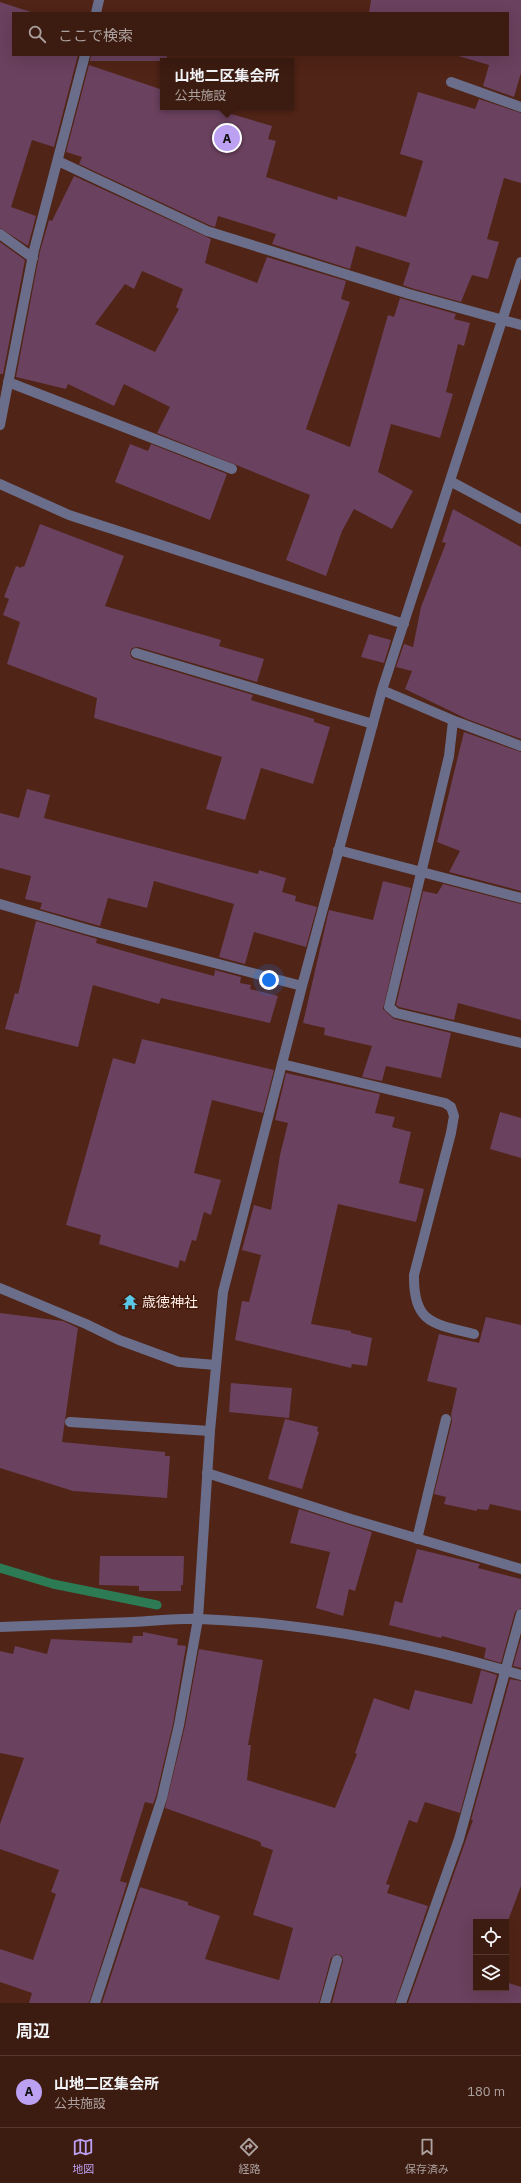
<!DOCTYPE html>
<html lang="ja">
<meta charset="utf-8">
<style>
:root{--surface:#3c1b10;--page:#432419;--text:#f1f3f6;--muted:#aca19f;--line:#553930;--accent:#bca0f2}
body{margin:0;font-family:"IBM Plex Sans","Noto Sans JP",sans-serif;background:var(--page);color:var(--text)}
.controls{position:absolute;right:12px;bottom:12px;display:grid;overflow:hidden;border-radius:0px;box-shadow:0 4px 16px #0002}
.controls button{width:36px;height:36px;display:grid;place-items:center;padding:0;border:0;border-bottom:1px solid var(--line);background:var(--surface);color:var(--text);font:20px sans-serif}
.you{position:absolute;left:269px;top:980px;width:14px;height:14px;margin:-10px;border:3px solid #fff;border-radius:50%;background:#1a73e8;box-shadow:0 0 0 6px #1a73e833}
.badge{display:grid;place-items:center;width:26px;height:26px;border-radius:50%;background:var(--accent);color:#111;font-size:13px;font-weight:700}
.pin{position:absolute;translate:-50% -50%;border:2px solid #fff;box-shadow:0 1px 4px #0006}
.popup{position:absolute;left:160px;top:58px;width:134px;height:52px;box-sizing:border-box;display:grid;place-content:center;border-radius:0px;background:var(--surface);filter:drop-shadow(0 1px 3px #0005);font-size:13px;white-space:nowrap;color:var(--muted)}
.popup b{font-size:15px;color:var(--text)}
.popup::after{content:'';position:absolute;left:50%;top:100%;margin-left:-8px;border:8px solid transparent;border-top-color:var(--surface)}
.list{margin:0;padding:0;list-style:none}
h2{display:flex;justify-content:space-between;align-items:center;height:52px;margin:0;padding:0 16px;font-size:17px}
h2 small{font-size:13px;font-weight:400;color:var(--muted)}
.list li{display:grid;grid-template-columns:26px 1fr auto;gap:12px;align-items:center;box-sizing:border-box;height:72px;padding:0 16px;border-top:1px solid var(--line)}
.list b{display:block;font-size:15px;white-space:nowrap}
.list p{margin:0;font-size:13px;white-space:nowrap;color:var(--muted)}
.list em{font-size:13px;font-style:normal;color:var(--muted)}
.icon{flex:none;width:22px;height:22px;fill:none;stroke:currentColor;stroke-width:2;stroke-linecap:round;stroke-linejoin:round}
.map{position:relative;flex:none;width:521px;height:2003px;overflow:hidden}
.search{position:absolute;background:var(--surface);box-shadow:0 4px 16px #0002;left:12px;right:12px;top:12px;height:44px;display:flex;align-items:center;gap:10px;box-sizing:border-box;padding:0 14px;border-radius:0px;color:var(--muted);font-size:15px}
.sheet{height:124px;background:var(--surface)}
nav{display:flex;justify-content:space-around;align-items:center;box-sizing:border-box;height:56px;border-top:1px solid var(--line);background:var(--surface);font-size:11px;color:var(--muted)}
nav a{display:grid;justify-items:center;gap:2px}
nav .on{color:var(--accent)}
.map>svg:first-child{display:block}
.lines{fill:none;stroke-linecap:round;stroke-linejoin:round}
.stream{stroke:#2d7b55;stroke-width:9}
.building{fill:#6a415e;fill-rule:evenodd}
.service{stroke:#6a6e8b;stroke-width:10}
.minor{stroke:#6a6e8b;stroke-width:10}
.labels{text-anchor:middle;stroke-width:3;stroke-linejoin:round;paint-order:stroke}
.poi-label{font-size:14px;fill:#feece6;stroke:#441a0b;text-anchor:start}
</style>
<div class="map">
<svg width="521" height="2003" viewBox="0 0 521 2003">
<rect width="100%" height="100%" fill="#502416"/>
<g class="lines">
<path class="stream" d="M0,1568L53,1584L157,1605"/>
</g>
<path class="building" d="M371,0H521V73L514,97L483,86L489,65L455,55H508V13H369Z
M0,2L34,13H13V55H78L54,147L32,140L11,207L36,216L28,246L0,228Z
M91,55H165L167,56L166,61H90Z
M89,65L163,90V107H208L272,126L268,139L276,141L266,177L337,200L338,196L406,217L423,161L400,154L418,92L475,109L479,99L521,113V183L504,178L487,239L499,242L488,279L472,275L461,302L411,288L403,285L410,263L356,246L350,269L272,244L276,234L218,216L215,227L209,225L79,164L82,157L66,152Z
M74,176L211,239L205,263L257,283L267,257L346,281L341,299L350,302L306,429L350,447L388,315L394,317L400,298L456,314L454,319L470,323L464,346L458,344L446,392L453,394L440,438L391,424L378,472L413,491L392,529L354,509L342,531L326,576L286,560L310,495L157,433L170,407L124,384L114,406L68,384L66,389L16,377L40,251L49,220L52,221ZM142,271L183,289L176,307L179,309L155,352L95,324L125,284L134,289Z
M0,242L25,260L3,374H0Z
M130,444L148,451L151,444L227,474L210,520L115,482Z
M453,509L521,547V739L467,719L405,689L412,671L396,667L404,644L413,647L421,607L446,543L442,542Z
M40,524L124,556L105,606L221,640L219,646L264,659L257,682L138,647L132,648L130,652L131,657L134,659L253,695L251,700L314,719V722L330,727L313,784L261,768L245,820L206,809L222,757L94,718L97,698L7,664L20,622L3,615L9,599L4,597L16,566L21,568L22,566L24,567Z
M369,634L391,640L384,663L361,657Z
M464,732L521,752V891L449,872L460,851L437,842Z
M27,789L50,795L44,818L258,874L259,870L286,878L282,892L296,896L295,901L317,907L306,947L254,932L245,964L219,957L234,904L154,881L147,908L108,898L100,926L40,909L42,903L25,899L31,876L0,868V813L19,818Z
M383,881L411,888L383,1009L394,1019L451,1033L441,1078L386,1066L382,1081L362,1077L372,1046L324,1035L325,1028L303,1023L329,910L373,920Z
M443,884L521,904V1020L458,1003L454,1020L399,1007L396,1005L423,891L437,894Z
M36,921L97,939L96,943L173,965L214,976L215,970L241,977L240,983L251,985L250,989L278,996L270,1023L161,998L159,1004L93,985L78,1047L5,1029L15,993L18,994Z
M142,1039L274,1070L263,1113L212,1100L194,1173L221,1180L211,1215L204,1212L196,1241L192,1240L185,1262L180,1260L178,1268L99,1244L101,1235L66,1225L113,1058L135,1064Z
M286,1073L380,1094L375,1113L395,1117L392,1127L411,1132L399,1183L424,1189L416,1222L338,1204L311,1324L351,1331V1333L372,1338L367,1366L352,1364L351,1368L235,1340L242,1301L249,1302L261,1255L242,1250L254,1205L271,1210L280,1155L288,1123L275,1120Z
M500,1112L521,1118V1158L490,1149Z
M0,1313L63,1321L78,1328L62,1442L165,1452V1456H170L167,1498L73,1491L0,1468Z
M486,1317L521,1325V1511L490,1504L488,1510L477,1509V1511L444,1504L446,1497L434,1494L452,1421L451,1415L457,1388L427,1381L439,1334L479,1343Z
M231,1383L292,1388L289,1418L229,1412Z
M285,1419L318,1427L317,1431L319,1432L302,1489L268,1479Z
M299,1509L372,1532L355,1591L349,1589L343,1616L316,1608L330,1552L290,1543Z
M417,1549L480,1564L478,1568L521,1579V1608L515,1612L501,1663L484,1658L486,1648L442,1636L441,1638L389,1625L395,1601L402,1603Z
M100,1556H184L183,1585H181V1591H139V1586L99,1585Z
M143,1632L178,1639L177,1645L186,1646L173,1724L156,1796L153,1804L145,1802L120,1881L127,1883L89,2003H29L32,1993L0,1982V1949L33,1960L56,1894L51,1892L59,1870L0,1849V1824L24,1758L0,1753V1651L13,1654L15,1646L47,1654L51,1639L132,1643L133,1636H143Z
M521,1638V1668L513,1666Z
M199,1649L263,1660L248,1745H251L247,1780L335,1808L357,1754L355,1753L374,1698L409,1710L415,1690L472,1704L481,1670L497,1675L460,1813L425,1802L417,1823L409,1820L386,1884L390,1885L387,1893L428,1906L395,2003H332L343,1961L342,1956L336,1954L331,1958L319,2003H102L140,1887L188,1902V1905L220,1916L205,1959L279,1980L293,1928L253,1915L273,1850L261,1846V1843L258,1841L165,1808L185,1726Z
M510,1679L521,1681V1886L506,1926V1922H476V1988H506V1982L521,1987V2003H408L473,1820H471Z"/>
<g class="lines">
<path class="service" d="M451,82L521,107
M8,382L232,469
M136,653L373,724
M282,1064L445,1103L451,1107L454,1116L451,1133L414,1275C413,1323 433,1324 474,1334
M0,1288L86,1324L119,1340L179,1362L216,1365
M70,1422L210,1431
M207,1473L351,1519L521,1569
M417,1539L446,1419
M325,2003L337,1960
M401,2003L459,1839L521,1614"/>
<path class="minor" d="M96,13L99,0
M58,161L207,231L409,294L521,325
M0,234L33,258
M0,425L34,250L85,55
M450,481L521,519
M0,484L69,515L404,624
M382,690L457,722L521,746
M453,721L449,756L389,1007L396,1013L521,1043
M338,850L521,898
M0,904L89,930L302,986
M0,1627C44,1625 89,1624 133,1622C155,1621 178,1618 200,1619C309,1623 417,1644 521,1675
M95,2003L162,1798L179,1725L198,1619L210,1431L223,1292L302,986L382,690L521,262"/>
</g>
<defs>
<g id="temple-bare" transform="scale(1.2)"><path d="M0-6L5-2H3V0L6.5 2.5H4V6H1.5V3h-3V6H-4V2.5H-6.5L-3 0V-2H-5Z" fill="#5ac8e6" stroke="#441a0b" stroke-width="2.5" paint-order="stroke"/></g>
</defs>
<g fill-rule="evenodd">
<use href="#temple-bare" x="130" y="1302"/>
</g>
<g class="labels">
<g class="poi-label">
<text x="142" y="1307">歳徳神社</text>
</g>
</g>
</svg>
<div class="controls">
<button><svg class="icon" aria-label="locate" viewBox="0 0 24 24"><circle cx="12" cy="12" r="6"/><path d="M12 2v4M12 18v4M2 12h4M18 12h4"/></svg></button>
<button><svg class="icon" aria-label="layers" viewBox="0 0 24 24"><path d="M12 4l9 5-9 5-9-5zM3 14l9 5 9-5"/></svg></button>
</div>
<div class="you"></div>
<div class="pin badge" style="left:227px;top:138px">A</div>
<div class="popup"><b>山地二区集会所</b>公共施設</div>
<div class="search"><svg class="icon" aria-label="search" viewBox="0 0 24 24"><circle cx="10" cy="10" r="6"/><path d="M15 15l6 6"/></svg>ここで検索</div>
</div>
<section class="sheet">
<h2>周辺<small></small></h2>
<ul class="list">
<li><span class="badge">A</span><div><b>山地二区集会所</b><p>公共施設</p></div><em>180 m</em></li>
</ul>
</section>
<nav>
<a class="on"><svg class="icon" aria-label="map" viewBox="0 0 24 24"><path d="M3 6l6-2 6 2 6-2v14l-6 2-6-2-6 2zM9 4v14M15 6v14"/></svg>地図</a>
<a><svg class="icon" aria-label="directions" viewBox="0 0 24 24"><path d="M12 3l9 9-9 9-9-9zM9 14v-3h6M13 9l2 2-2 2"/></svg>経路</a>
<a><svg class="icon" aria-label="saved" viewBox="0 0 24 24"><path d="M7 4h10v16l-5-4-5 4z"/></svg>保存済み</a>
</nav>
